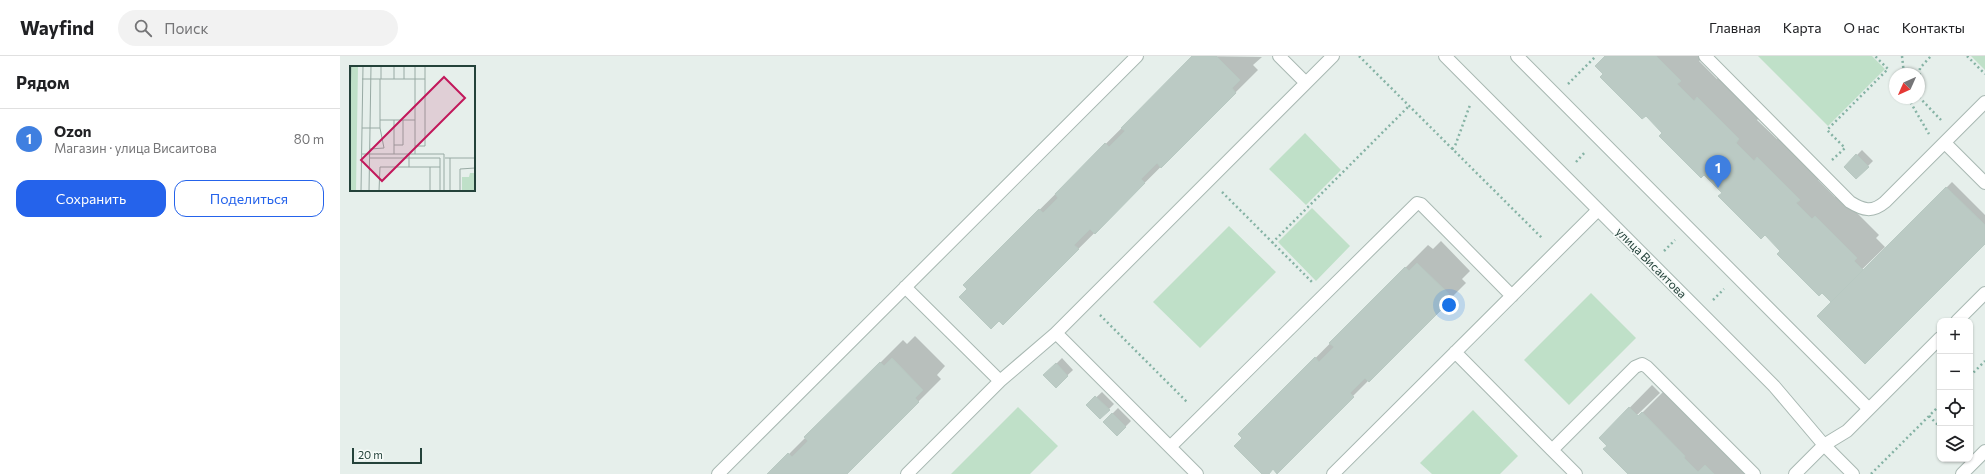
<!DOCTYPE html>
<html lang="ru">
<meta charset="utf-8">
<style>
:root{--surface:#fff;--page:#f2f2f2;--text:#202124;--muted:#757577;--line:#e0e0e0;--accent:#2563eb}
body{margin:0;font-family:Commissioner,sans-serif;background:var(--page);color:var(--text)}
.controls{position:absolute;right:12px;bottom:12px;display:grid;overflow:hidden;border-radius:8px;box-shadow:0 1px 3px #0004}
.controls button{width:36px;height:36px;display:grid;place-items:center;padding:0;border:0;border-bottom:1px solid var(--line);background:var(--surface);color:var(--text);font:20px sans-serif}
.compass{position:absolute;left:1549px;top:12px;width:36px;height:36px;border-radius:50%;background:var(--surface);box-shadow:0 1px 3px #0004;rotate:225deg}
.scale{position:absolute;left:12px;bottom:10px;width:70px;box-sizing:border-box;padding-left:4px;border:2px solid #24423a;border-top:0;font-size:11px;line-height:14px;white-space:nowrap;color:#24423a;-webkit-text-stroke:3px #f7fbf9;paint-order:stroke}
.you{position:absolute;left:1109px;top:249px;width:14px;height:14px;margin:-10px;border:3px solid #fff;border-radius:50%;background:#1a73e8;box-shadow:0 0 0 6px #1a73e833}
.badge{display:grid;place-items:center;width:26px;height:26px;border-radius:50%;background:var(--accent);color:#fff;font-size:13px;font-weight:700}
.pin{position:absolute;translate:-50% -33px;filter:drop-shadow(0 1px 2px #0008)}
.pin::after{content:'';position:absolute;top:21px;width:14px;height:12px;background:inherit;clip-path:polygon(0 0,100% 0,50% 100%)}
.list{margin:0;padding:0;list-style:none}
h2{display:flex;justify-content:space-between;align-items:center;height:52px;margin:0;padding:0 16px;font-size:17px}
h2 small{font-size:13px;font-weight:400;color:var(--muted)}
.list li{display:grid;grid-template-columns:26px 1fr auto;gap:12px;align-items:center;box-sizing:border-box;height:60px;padding:0 16px;border-top:1px solid var(--line)}
.list b{display:block;font-size:15px;white-space:nowrap}
.list p{margin:0;font-size:13px;white-space:nowrap;color:var(--muted)}
.list em{font-size:13px;font-style:normal;color:var(--muted)}
.actions{display:flex;gap:8px;padding:12px 16px}
.actions a{flex:1;padding:9px 0;border:1px solid var(--accent);border-radius:12px;text-align:center;font-size:14px;color:var(--accent)}
.actions .main{background:var(--accent);color:#fff}
.icon{flex:none;width:22px;height:22px;fill:none;stroke:currentColor;stroke-width:2;stroke-linecap:round;stroke-linejoin:round}
.map{position:relative;flex:none;width:1645px;height:418px;overflow:hidden}
header{display:flex;align-items:center;gap:24px;box-sizing:border-box;height:56px;padding:0 20px;background:var(--surface);border-bottom:1px solid var(--line)}
header strong{font-size:19px}
nav{display:flex;gap:22px;margin-inline-start:auto;font-size:14px}
.search{width:280px;height:36px;background:var(--page);display:flex;align-items:center;gap:10px;box-sizing:border-box;padding:0 14px;border-radius:22px;color:var(--muted);font-size:15px}
main{display:flex}
aside{flex:1;background:var(--surface)}
.map>svg:first-child{display:block}
.green{fill:#bfe0c8}
.shadow{fill:#0003}
.building{fill:#bbcac4;stroke:#b8c9c2}
.lines{fill:none;stroke-linecap:round;stroke-linejoin:round}
.lane-casing{stroke:#a8b8b2;stroke-width:14}
.street-casing{stroke:#a8b8b2;stroke-width:14}
.path{stroke:#86b3a5;stroke-width:2.5;stroke-dasharray:2 3;stroke-linecap:butt}
.lane{stroke:#fff;stroke-width:12}
.street{stroke:#fff;stroke-width:12}
.labels{text-anchor:middle;stroke-width:3;stroke-linejoin:round;paint-order:stroke}
.street-label{font-size:12px;fill:#24423a;stroke:#f7fbf9}
.inset-road{fill:none;stroke:#98aaa4;stroke-width:1}
.view{fill:#c2185b;fill-opacity:0.15;stroke:#c2185b;stroke-width:2}
.inset-edge{fill:none;stroke:#24423a;stroke-width:2}
</style>
<header>
<strong>Wayfind</strong>
<div class="search"><svg class="icon" aria-label="search" viewBox="0 0 24 24"><circle cx="10" cy="10" r="6"/><path d="M15 15l6 6"/></svg>Поиск</div>
<nav><a>Главная</a><a>Карта</a><a>О нас</a><a>Контакты</a></nav>
</header>
<main>
<aside>
<h2>Рядом<small></small></h2>
<ul class="list">
<li><span class="badge" style="background:#3f7fe0">1</span><div><b>Ozon</b><p>Магазин · улица Висаитова</p></div><em>80 m</em></li>
</ul>
<div class="actions"><a class="main">Сохранить</a><a>Поделиться</a></div>
</aside>
<div class="map">
<svg width="1645" height="418" viewBox="0 0 1645 418">
<rect width="100%" height="100%" fill="#e6efeb"/>
<path class="green" d="M1418,0H1532L1545,13L1488,70Z
M1631,0H1645V14Z
M965,77L1001,114L966,149L929,113Z
M972,152L1010,190L976,225L938,186Z
M889,170L936,216L860,292L813,246Z
M1251,237L1296,282L1229,349L1184,304Z
M678,351L718,390L690,418H611Z
M1133,354L1178,400L1160,418H1092L1080,407Z"/>
<path class="shadow" d="M854,0L922,1L913,9L918,14L663,268L624,229Z
M1266,0H1361L1363,2L1359,5L1377,23L1380,19L1421,60L1417,64L1437,83L1440,80L1481,121L1478,124L1495,141L1498,138L1539,179L1536,182L1545,191L1510,225L1512,227L1612,126L1645,159V186L1493,246L1265,18Z
M1522,94L1533,105L1516,122L1505,111Z
M1101,185L1130,215L1122,223L1126,227L937,416L933,412L927,418H923L904,382L900,378L1088,189L1093,193Z
M575,280L605,310L597,319L601,323L506,418H429L563,284L567,288Z
M722,302L733,314L716,330L705,319Z
M1312,329L1320,337L1297,359L1299,360L1325,334L1367,377L1366,379L1381,394L1388,387L1409,418H1289L1260,382Z
M762,336L774,348L760,362L748,349Z
M778,352L791,365L777,379L764,366Z"/>
<path class="building" d="M852,0H876L900,24L892,32L896,37L821,112L817,107L801,123L805,127L755,178L750,173L734,189L739,193L663,269L659,265L651,273L619,241L627,233L623,229L699,153L703,157L718,142L715,138L765,87L769,91L785,75L781,72Z
M1265,0H1316L1341,25L1337,28L1354,45L1357,41L1399,83L1396,87L1414,105L1417,101L1460,144L1456,147L1472,163L1475,160L1517,202L1514,205L1523,214L1491,246L1482,237L1479,240L1437,198L1440,195L1425,179L1421,183L1378,140L1382,137L1364,119L1361,122L1319,80L1322,77L1306,60L1302,63L1260,21L1263,18L1255,10Z
M1516,98L1529,111L1516,123L1504,111Z
M1606,131L1645,169V188L1525,308L1477,260Z
M1077,207L1109,238L1101,246L1105,250L1029,326L1025,322L1010,337L1014,341L937,418L933,413L929,418H922L894,390L902,382L898,378L975,301L979,306L994,291L989,287L1065,211L1069,215Z
M552,302L583,334L575,342L579,346L507,418H427L448,397L452,401L468,385L464,381L540,306L544,310Z
M716,307L728,320L716,332L703,319Z
M755,340L770,354L760,363L746,349Z
M1289,351L1298,360L1302,356L1345,400L1344,402L1358,416L1365,409L1374,418H1288L1263,393L1267,390L1259,382Z
M772,357L786,371L777,380L763,366Z"/>
<g class="lines">
<g class="lane-casing">
<path id="lane" d="M939,0L966,27
M1177,0L1529,353
M1365,0L1510,146C1523,154 1532,157 1545,146L1645,46
M1605,87L1645,127
M565,231L660,325
M1617,265L1645,237
M716,277L857,418
M1115,296L1212,394
M830,391L1077,147L1081,148L1172,240
M378,418L797,0
M567,418L660,325L716,277L993,0
M993,418L1258,154
M1236,418L1212,394L1295,311L1302,308L1307,311L1414,418
M1455,418L1484,389L1507,375L1600,282"/>
</g>
<g class="street-casing">
<path id="street" d="M1105,0L1434,330L1484,389L1513,418
M1622,418L1645,395"/>
</g>
<path class="path" d="M1019,0L1203,183
M1562,0L1564,18
M1627,0L1645,18
M1579,24L1580,12L1591,0
M1228,28L1256,0
M1579,41L1601,64
M1568,42L1589,78
M1112,93L1115,90L1130,49
M1492,104L1505,92L1487,74L1548,13L1535,0
M1236,106L1246,95
M882,136L972,226
M932,187L1069,50
M1324,195L1335,184
M1373,244L1384,233
M760,259L848,347
M1630,320L1645,305
M1589,360L1600,371
M1531,418L1600,349"/>
<use href="#lane" class="lane"/>
<use href="#street" class="street"/>
</g>
<g class="labels">
<g class="street-label">
<text transform="translate(1311 207) rotate(45)" y="4">улица Висаитова</text>
</g>
</g>
<g transform="translate(10 10)">
<rect width="125" height="125" fill="#e6efeb"/>
<path d="M0,0H8L6,125H0ZM120,107H125V125H112V111H119Z" fill="#bfe0c8"/>
<path class="inset-road" d="M31,0V13M12,13H75V80H65M44,13V0M54,13V0M65,13V0M75,13V0M0,35L1,0M30,54H65M12,62H30V13M44,79H53V54M20,83L34,82L30,62M12,88H94V125M44,88V54M59,88V101M65,88V13M20,92H90V125M95,92H125M11,125L13,0M19,125L21,0M29,125L30,101H90M80,125V101M100,125V92M110,125V103L125,102"/>
<path class="view" d="M94,11L115,32L32,115L11,94Z"/>
<rect width="125" height="125" class="inset-edge"/>
</g>
</svg>
<div class="controls">
<button>+</button>
<button>−</button>
<button><svg class="icon" aria-label="locate" viewBox="0 0 24 24"><circle cx="12" cy="12" r="6"/><path d="M12 2v4M12 18v4M2 12h4M18 12h4"/></svg></button>
<button><svg class="icon" aria-label="layers" viewBox="0 0 24 24"><path d="M12 4l9 5-9 5-9-5zM3 14l9 5 9-5"/></svg></button>
</div>
<svg class="compass" viewBox="-18 -18 36 36"><path d="M0-13l5 13h-10z" fill="#e53935"/><path d="M0 13l5-13h-10z" fill="#757577"/></svg>
<div class="scale">20 m</div>
<div class="you"></div>
<div class="pin badge" style="left:1378px;top:132px;background:#3f7fe0">1</div>
</div>
</main>
